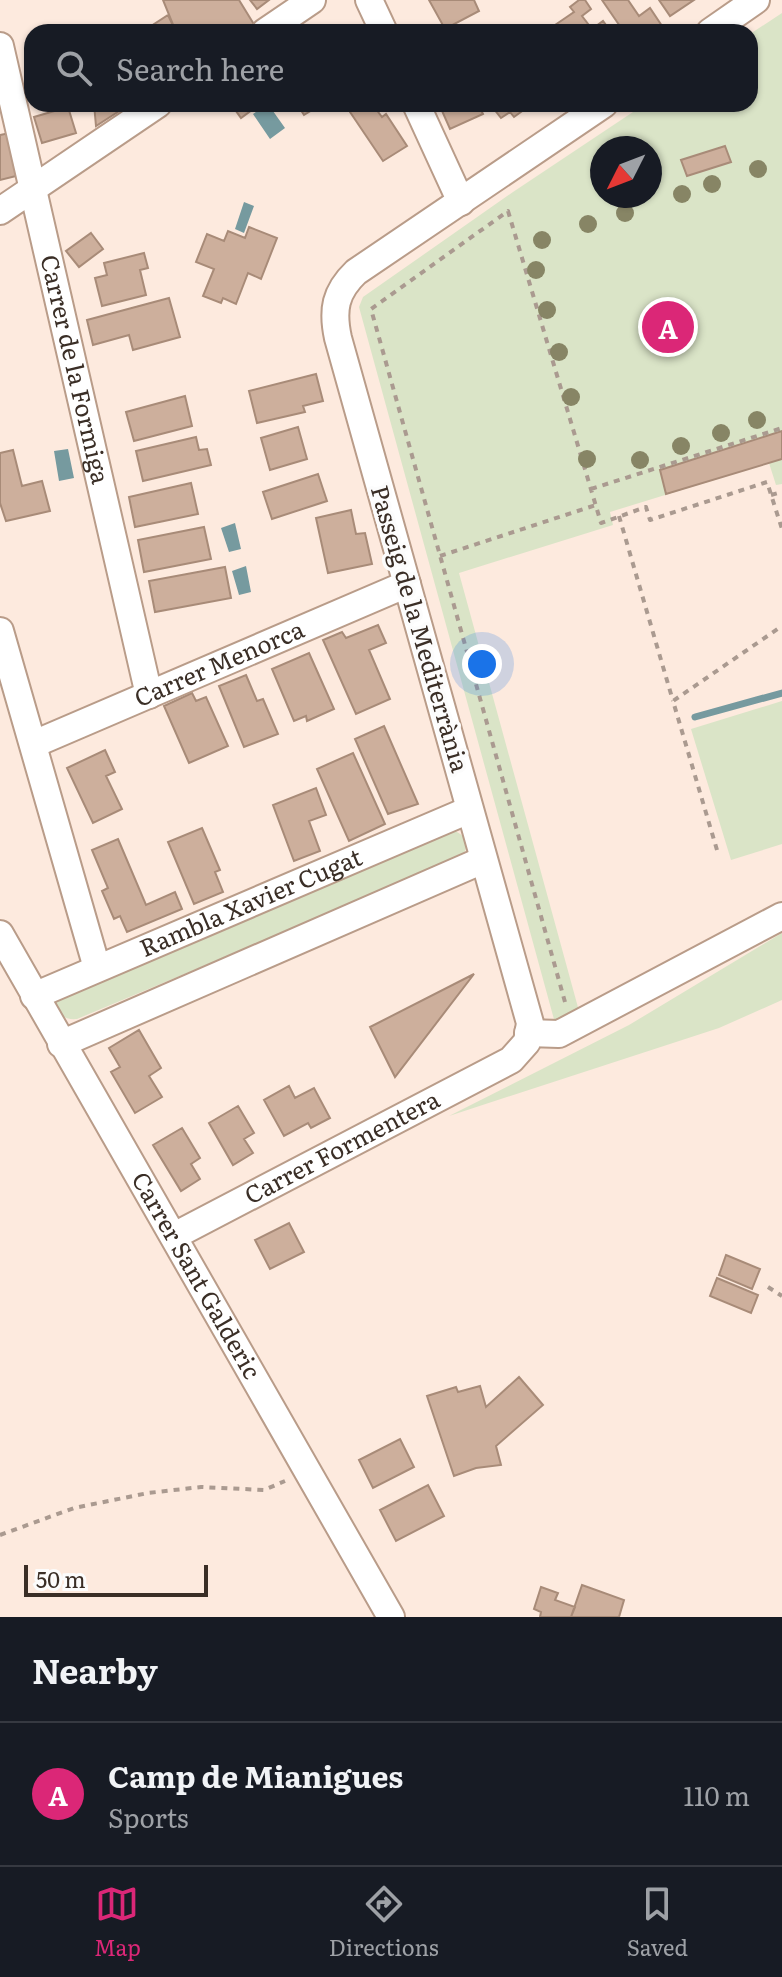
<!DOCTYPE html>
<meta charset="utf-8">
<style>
:root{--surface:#171b24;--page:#20242c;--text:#f1f3f6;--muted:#9ea1a6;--line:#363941;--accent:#db2777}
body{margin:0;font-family:Literata,serif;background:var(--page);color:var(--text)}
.compass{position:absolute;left:590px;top:136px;width:72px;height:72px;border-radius:50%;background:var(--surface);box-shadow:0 2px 6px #0004;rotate:228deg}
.scale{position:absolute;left:24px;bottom:20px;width:184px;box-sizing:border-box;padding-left:8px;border:4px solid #3a2e26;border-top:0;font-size:22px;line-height:28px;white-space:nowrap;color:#3a2e26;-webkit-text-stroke:6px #fcfcfc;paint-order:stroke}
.you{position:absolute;left:482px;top:664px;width:28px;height:28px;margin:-20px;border:6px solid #fff;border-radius:50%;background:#1a73e8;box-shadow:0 0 0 12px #1a73e833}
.badge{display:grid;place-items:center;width:52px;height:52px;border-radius:50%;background:var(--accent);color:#fff;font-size:26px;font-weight:700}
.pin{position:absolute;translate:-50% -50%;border:4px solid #fff;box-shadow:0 2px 8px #0006}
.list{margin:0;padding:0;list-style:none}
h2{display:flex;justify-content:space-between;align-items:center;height:104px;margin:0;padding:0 32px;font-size:34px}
h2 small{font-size:26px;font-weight:400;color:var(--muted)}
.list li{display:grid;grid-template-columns:52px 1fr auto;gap:24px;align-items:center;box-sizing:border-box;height:144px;padding:0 32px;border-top:2px solid var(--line)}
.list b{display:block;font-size:30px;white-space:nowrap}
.list p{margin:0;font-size:26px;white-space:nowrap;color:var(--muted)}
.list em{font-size:26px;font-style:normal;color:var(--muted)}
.icon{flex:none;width:44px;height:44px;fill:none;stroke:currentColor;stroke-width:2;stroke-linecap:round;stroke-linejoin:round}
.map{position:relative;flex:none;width:782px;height:1617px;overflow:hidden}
.search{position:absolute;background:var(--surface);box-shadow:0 2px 6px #0004;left:24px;right:24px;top:24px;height:88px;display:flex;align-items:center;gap:20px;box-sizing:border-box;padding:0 28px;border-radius:24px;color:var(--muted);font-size:30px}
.sheet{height:248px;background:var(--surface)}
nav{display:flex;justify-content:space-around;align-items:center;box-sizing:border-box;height:112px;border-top:2px solid var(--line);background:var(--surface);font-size:22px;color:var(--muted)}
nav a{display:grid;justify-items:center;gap:4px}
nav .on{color:var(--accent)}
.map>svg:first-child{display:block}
.green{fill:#dae4c7;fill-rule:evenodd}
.water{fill:#769a9f}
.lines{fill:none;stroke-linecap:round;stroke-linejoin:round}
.stream{stroke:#769a9f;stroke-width:7}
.building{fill:#cdaf9c;stroke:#a88b78;stroke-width:2}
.minor-casing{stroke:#b99c89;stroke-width:30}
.path{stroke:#aa9a90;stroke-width:4;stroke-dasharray:6 6;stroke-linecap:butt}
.minor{stroke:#fff;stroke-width:26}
.tree{fill:#878565}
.labels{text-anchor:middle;stroke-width:7;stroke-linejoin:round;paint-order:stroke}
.street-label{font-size:24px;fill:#3a2e26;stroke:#fcfcfc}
</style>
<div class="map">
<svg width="782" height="1617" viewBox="0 0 782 1617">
<rect width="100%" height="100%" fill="#fdeade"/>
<path class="green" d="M782,13V484L776,485L769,463L610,512L613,525L459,573L579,1011L555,1023L359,307L363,297L513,192L645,104H750V34ZM602,148H650V196H602Z
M782,701V844L731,860L691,729Z
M446,828C464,833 473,841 461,858L77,1019C64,1020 59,1015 52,1004L55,996Z
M782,933V1000L719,1028L449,1116L629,1025Z"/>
<path class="water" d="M268,104L285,128L270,139L253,114Z
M244,202L254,206L244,233L235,229Z
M68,449L74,478L59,481L54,451Z
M235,523L241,549L229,552L221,528Z
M246,566L251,592L239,595L232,571Z"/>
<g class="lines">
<path class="stream" d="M695,717L782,693"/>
</g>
<path class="building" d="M163,0H239L255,26L245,32H176Z
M250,0H269L257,9Z
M429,0H474L479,11L445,29Z
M579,0H585L591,9L582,16L592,29L603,21L611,32H559L555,25L574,12L570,7Z
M602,0H628L639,16L650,8L666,32H624Z
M659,0H694L670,16Z
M168,15L176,32H142Z
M94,104H130L96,126Z
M231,104H260L241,118Z
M297,104H322L304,115Z
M349,104H383L376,109L382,117L386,114L407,146L383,161L346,106Z
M439,104H478L483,114L450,129Z
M490,104H532L514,117L510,112L501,118Z
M68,107L76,133L42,143L34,117Z
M10,133L20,175L0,180V135Z
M725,146L731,162L687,176L681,160Z
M249,227L277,238L261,279L248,273L236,304L223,298L221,303L203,296L214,269L196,262L207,234L224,241L228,231L245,238Z
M91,233L103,249L79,267L66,251Z
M144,253L148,268L140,270L146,295L102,306L95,278L107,275L104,263Z
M169,298L180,337L133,350L129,335L93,345L87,320Z
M316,374L323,401L303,406L305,412L257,423L249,391Z
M185,396L192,426L134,441L126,412Z
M298,427L307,459L270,470L261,438Z
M782,431V459L666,494L660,470Z
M196,437L199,450L207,449L211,465L143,481L136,451Z
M13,450L22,486L42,481L50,511L6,521L0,503V453Z
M318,474L327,501L272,519L263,492Z
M191,483L198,514L135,527L129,497Z
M351,510L356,534L365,533L372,564L328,573L316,518Z
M204,527L211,559L144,572L138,540Z
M225,567L231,598L155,612L149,581Z
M378,625L386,643L369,650L390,699L356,714L323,640L342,632L346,638Z
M309,653L334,709L307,721L306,716L294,721L272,669Z
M246,675L257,701L263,699L278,734L244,747L219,686Z
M192,693L196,701L206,697L228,746L189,763L164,706Z
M384,726L418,804L388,814L355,739Z
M105,750L115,772L106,776L122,809L93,823L67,768Z
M353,753L385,824L349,841L317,769Z
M316,788L326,815L309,821L320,851L294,861L273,805Z
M202,828L220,870L215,872L223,892L194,904L168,842Z
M118,839L146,905L175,892L182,909L127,932L120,916L114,919L102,891L108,888L92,850Z
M474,974L395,1077L370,1027Z
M139,1030L161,1068L149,1076L162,1097L135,1113L111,1072L120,1067L109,1048Z
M289,1086L295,1098L314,1088L330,1118L311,1128L308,1123L284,1136L264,1100Z
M238,1106L254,1133L244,1139L253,1153L233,1165L209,1123Z
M182,1128L200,1158L191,1164L200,1179L181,1191L153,1145Z
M289,1223L304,1252L270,1269L255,1240Z
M726,1255L760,1269L752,1289L719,1275Z
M717,1278L758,1295L751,1313L710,1296Z
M519,1377L543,1405L496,1446L501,1465L476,1468L454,1476L427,1396L456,1387L458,1392L480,1386L486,1407Z
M400,1439L414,1467L373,1488L359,1460Z
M428,1485L444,1516L396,1541L380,1510Z
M582,1585L624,1600L619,1617H571Z
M541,1587L558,1593L555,1600L575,1607L571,1617H540L541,1612L534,1609Z"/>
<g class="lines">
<g class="minor-casing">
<g id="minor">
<path d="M369,0L384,32"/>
<path d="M265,32L312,0"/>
<path d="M710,32L756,0"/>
<path id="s1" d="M0,46L149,695"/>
<path d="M416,104L461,202"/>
<path d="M0,211L158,104"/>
<path d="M0,631L97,968"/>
<path id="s2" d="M34,744L407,584"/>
<path id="s3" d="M0,934L391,1617"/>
<path id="s4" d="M34,996L469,810"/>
<path d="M528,1033L559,1034L782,916"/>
<path d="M61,1044L483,860"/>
<path id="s5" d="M174,1236L511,1060L527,1042L530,1023L338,338C332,310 335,292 356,272L604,104"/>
</g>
</g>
<path class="path" d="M591,489L782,428
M771,495L782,492
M619,516L673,701
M440,556L596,505
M717,850L673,701L782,626
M565,1002L371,309L508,211L601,523L646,507L650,520L767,482L782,529
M768,1287L782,1296
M0,1535L74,1508L148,1493L201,1487L264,1490L285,1481"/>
<use href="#minor" class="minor"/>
</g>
<g class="tree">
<circle cx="758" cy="169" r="9"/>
<circle cx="712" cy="184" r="9"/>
<circle cx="682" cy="194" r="9"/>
<circle cx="625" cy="213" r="9"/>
<circle cx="588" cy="224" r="9"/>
<circle cx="542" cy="240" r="9"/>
<circle cx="536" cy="270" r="9"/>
<circle cx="547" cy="310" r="9"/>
<circle cx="559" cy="352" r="9"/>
<circle cx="571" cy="397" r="9"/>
<circle cx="757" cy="420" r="9"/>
<circle cx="721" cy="433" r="9"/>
<circle cx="681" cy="446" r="9"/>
<circle cx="587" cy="459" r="9"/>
<circle cx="640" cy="460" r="9"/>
</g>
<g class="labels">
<g class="street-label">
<text dy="8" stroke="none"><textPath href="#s1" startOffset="332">Carrer de la Formiga</textPath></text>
<text transform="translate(419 629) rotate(74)" y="8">Passeig de la Mediterrània</text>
<text dy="8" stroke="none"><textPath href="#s2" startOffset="202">Carrer Menorca</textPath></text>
<text dy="8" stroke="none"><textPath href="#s4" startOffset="236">Rambla Xavier Cugat</textPath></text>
<text dy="8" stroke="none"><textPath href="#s5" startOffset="190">Carrer Formentera</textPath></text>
<text dy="8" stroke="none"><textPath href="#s3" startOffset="394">Carrer Sant Galderic</textPath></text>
</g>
</g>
</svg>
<svg class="compass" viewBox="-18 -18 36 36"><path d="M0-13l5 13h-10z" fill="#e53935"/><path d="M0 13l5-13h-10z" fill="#9ea1a6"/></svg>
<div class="scale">50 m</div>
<div class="you"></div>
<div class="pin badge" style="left:668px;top:327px">A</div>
<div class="search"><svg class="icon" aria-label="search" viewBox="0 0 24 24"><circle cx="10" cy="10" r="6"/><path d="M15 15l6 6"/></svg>Search here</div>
</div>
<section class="sheet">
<h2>Nearby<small></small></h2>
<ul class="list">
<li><span class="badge">A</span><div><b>Camp de Mianigues</b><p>Sports</p></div><em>110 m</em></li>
</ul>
</section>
<nav>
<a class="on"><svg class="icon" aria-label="map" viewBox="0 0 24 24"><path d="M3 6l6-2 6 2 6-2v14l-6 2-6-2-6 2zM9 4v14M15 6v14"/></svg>Map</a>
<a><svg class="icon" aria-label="directions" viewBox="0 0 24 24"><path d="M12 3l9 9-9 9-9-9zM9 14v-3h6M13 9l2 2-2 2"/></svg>Directions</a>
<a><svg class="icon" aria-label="saved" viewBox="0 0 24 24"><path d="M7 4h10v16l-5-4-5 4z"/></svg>Saved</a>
</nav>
